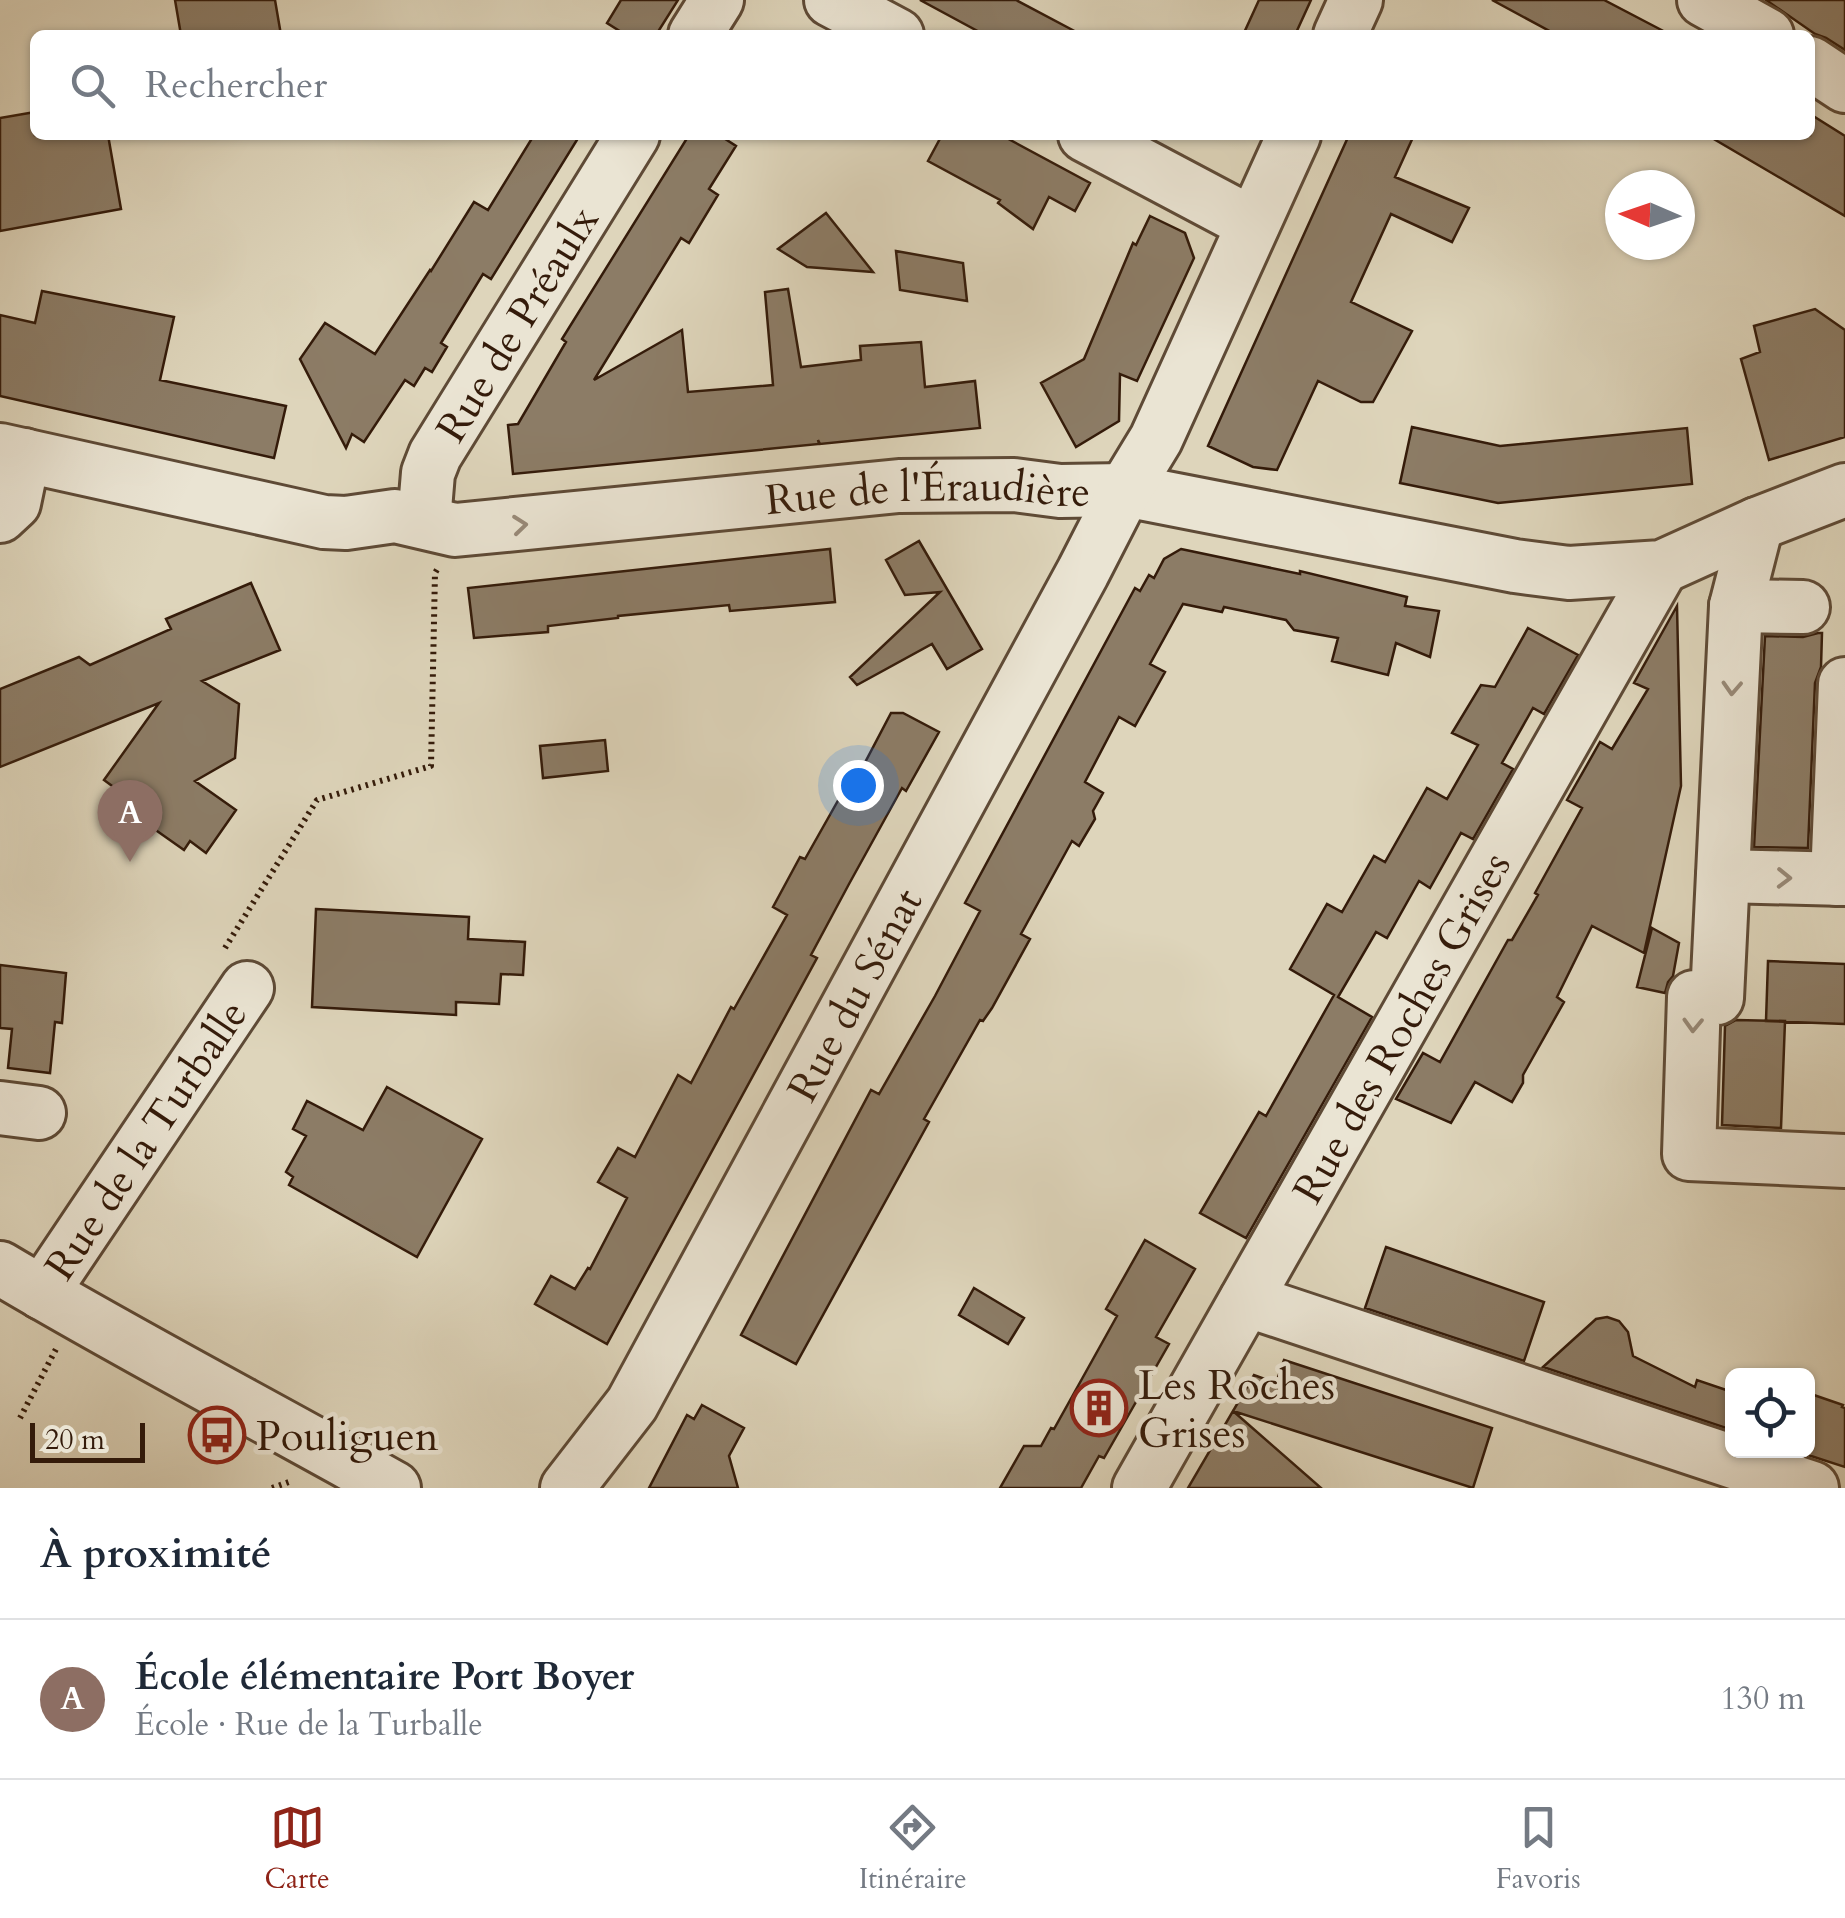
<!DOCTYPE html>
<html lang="fr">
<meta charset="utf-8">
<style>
:root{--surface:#fff;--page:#f6f6f7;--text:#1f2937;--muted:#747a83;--line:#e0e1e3;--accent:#8f2418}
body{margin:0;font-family:Cardo,serif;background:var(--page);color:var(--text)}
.controls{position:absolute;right:30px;bottom:30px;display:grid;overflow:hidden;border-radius:15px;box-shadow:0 2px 8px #0004}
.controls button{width:90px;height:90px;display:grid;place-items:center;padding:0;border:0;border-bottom:2px solid var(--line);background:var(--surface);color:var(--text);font:50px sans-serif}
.compass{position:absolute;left:1605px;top:170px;width:90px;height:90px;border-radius:50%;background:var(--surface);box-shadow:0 2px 8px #0004;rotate:272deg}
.scale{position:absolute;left:30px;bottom:25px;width:115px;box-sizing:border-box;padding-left:10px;border:5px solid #341b0a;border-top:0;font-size:28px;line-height:35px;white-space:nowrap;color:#341b0a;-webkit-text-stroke:8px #eae4d3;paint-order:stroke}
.you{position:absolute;left:858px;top:785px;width:35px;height:35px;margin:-25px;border:8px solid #fff;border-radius:50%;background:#1a73e8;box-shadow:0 0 0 15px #1a73e833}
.badge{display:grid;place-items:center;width:65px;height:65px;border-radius:50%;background:var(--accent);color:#fff;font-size:32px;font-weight:700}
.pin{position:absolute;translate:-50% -82px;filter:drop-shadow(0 2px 5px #0008)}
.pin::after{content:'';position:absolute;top:52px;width:35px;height:30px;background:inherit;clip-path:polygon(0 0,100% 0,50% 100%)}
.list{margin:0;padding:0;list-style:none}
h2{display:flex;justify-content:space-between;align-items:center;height:130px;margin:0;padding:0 40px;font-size:42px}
h2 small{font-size:32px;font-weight:400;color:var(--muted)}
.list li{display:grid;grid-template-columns:65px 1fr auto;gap:30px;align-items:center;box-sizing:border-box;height:160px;padding:0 40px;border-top:2px solid var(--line)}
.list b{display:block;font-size:38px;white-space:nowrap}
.list p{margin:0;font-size:32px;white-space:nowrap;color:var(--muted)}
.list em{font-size:32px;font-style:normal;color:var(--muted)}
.icon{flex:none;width:55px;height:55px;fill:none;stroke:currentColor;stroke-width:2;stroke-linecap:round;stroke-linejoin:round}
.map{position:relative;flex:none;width:1845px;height:1488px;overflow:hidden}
.search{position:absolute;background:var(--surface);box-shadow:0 2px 8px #0004;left:30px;right:30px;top:30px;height:110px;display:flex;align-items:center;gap:25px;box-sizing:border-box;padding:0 35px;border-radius:15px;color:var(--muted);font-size:38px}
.sheet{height:290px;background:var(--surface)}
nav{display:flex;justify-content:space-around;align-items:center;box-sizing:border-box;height:140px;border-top:2px solid var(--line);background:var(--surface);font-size:28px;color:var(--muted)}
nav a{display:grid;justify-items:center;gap:5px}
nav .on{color:var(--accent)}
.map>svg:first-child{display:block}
.building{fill:#8c7c66;stroke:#341b0a;stroke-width:2.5}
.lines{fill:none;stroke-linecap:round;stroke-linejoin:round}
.minor-casing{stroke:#5e4a36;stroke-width:58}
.path{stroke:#341b0a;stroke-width:6;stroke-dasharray:2.5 5;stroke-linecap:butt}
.minor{stroke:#eae4d3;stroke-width:52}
.oneway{stroke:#988a79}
.labels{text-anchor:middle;stroke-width:9;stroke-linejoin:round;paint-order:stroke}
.street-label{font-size:42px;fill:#341b0a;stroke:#eae4d3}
.poi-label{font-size:42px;fill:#341b0a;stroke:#eae4d3;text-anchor:start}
</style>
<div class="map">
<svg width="1845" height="1488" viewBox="0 0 1845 1488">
<rect width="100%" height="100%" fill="#ded5bb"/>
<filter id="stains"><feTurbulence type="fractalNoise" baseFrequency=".002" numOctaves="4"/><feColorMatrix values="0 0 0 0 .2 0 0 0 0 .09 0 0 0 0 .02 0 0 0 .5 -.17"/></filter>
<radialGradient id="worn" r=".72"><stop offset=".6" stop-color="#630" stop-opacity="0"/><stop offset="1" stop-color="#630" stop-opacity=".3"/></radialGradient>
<path class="building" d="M175,0H275L281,35H181Z
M621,0H678L656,35H626L607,23Z
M920,0H1016L1082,35H985Z
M1259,0H1311L1295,35H1243Z
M1492,0H1604L1671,35H1557Z
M1766,0H1845V50L1826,38L1815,34Z
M35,112V135H108L121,209L0,231V118Z
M1810,114L1845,136V216L1707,135H1810Z
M534,135H580L491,279L483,274L441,343L447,347L432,372L425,368L414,386L405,380L364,442L352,434L346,448L300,359L325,323L375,354L430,270L431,271L474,202L488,210Z
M689,135H719L736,146L709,189L718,195L689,243L681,238L594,380L682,330L688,392L773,385L765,292L788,289L801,367L861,360L860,346L921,342L925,387L975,381L980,428L820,444L818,440L819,444L513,474L508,425L518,424L566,342L562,339Z
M942,135H1001L1090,183L1075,211L1049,197L1033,229L998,203L1000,200L928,161Z
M1349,135H1414L1395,177L1469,208L1452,242L1391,214L1351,302L1412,331L1373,402H1361L1318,381L1277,470L1253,467L1208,446Z
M826,213L873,272L807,267L778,249Z
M1150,216L1185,233L1194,258L1137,381L1120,374L1119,421L1076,447L1041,383L1084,359L1133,243L1136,245Z
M896,251L963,263L967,301L900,290Z
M42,291L174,317L160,380L286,406L274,458L0,396V315L35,323Z
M1815,309L1845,330V437L1769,460L1741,359L1760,352L1754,326Z
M1412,427L1500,446L1687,428L1692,484L1498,503L1400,483Z
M919,541L982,649L947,669L932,644L857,685L850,677L940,592L905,595L886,560Z
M830,549L835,602L730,611L729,605L618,616V618L548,626V632L474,638L468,588Z
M1181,549L1300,574V571L1407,597L1405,606L1439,611L1430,657L1396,643L1388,675L1332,661L1338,638L1294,630L1286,620L1224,607L1222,612L1183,604L1150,664L1165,672L1135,726L1119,717L1085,782L1103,793L1093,811L1095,819L1079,846L1072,841L1021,934L1030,939L992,1008L983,1021L980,1020L924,1119L929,1122L796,1364L741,1335L871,1090L879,1094L935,996L980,911L965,903L1135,588L1140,591L1149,575L1154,578L1164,559Z
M251,583L280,650L202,681L239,704L235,758L195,781L236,810L206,853L190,841L184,850L140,819L146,811L104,780L159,703L0,767V689L79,657L90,665L171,629L166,619Z
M1677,606L1681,786L1644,953L1592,926L1557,997L1564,1002L1523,1075V1083L1512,1102L1475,1082L1451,1123L1396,1099L1423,1053L1440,1062L1508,940H1512L1538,895L1535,893L1582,808L1567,800L1600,742L1612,749L1648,689L1634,683Z
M1528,628L1578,655L1544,714L1533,708L1502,763L1513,769L1473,839L1461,833L1430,888L1419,881L1387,938L1376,932L1338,997L1372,1017L1246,1238L1200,1213L1259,1112L1266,1116L1334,995L1290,969L1327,904L1342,912L1374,856L1385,862L1427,788L1447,799L1478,745L1452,733L1481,685L1495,687Z
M1818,633H1822L1821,667L1815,683L1808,848L1754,847L1765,636L1803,637Z
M891,713H903L939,732L906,791L902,788L849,884L811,955L817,958L607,1344L535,1304L551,1276L575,1289L588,1268L590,1269L627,1198L598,1182L618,1148L635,1157L678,1075L691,1083L731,1007L734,1009L787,915L773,907L800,857L805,859L844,790L849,793Z
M605,740L608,771L543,778L540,746Z
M316,909L469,917L468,939L525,942L523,975L501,974L499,1004L456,1002V1015L312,1007Z
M1652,928L1679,943L1673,976L1668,982L1665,993L1637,987Z
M1768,961L1845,964V1024L1766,1021Z
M0,965L66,973L62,1023L55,1022L50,1073L8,1068L12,1029L0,1028Z
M1736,1020L1785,1021L1781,1128L1722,1125L1725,1026Z
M387,1087L482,1139L417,1257L289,1185L293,1177L286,1172L306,1136L293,1129L307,1101L363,1130Z
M1145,1240L1195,1269L1156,1337L1169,1344L1104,1458L1099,1456L1081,1488H1000L1024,1446H1041L1051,1428L1054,1429L1117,1316L1106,1309Z
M1386,1247L1544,1302L1524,1361L1365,1308Z
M974,1288L1024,1318L1008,1344L959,1315Z
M1607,1317L1619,1321L1628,1332L1633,1356L1695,1387L1697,1380L1732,1392V1430L1543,1367L1596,1319Z
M1284,1360L1492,1428L1473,1488L1233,1411L1254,1375L1276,1383Z
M1808,1393L1843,1405L1842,1407L1845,1408V1467L1808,1455Z
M702,1405L744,1428L729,1456L738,1488H649L687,1415L694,1419Z
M1233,1411L1321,1488H1188Z"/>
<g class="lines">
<g class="minor-casing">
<g id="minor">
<path d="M831,0L897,35"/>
<path d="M1704,0L1767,35"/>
<path d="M695,35L717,0"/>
<path d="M1340,35L1356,0"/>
<path d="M1810,63L1845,86"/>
<path d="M1085,135L1253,224"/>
<path id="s1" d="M0,450L324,522L346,523L395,516L455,530L899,486L1014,485L1060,491L1125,490L1515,566L1569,573L1662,567L1757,524L1845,490"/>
<path d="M0,516L14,503L24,455"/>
<path id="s2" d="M424,521L428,473L435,455L633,135"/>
<path d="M1757,524L1736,606L1717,998L1694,997L1689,1154L1845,1161"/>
<path d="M1736,606L1803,607"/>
<path d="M1723,876L1845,879"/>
<path d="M1837,879L1845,684"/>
<path d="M0,1108L39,1113"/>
<path d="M0,1268C129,1345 263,1414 394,1488"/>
<path id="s3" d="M42,1293L247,988"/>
<path d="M1246,1300L1812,1488"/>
<path id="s4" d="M567,1488L632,1404L1083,572L1125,490L1156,439L1294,135"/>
<path id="s5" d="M1139,1488L1662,567"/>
</g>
</g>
<path class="path" d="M225,948L317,800L431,766L435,573L438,568
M20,1418L56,1349
M272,1488L289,1482"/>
<use href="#minor" class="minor"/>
</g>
<defs><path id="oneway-chevron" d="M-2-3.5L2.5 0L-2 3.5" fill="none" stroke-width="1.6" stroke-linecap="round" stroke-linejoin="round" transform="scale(2.5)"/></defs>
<g class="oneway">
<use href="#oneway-chevron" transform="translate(520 525) rotate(-6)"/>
<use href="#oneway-chevron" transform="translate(1732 688) rotate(93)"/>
<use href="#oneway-chevron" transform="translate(1784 878) rotate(1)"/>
<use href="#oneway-chevron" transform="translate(1693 1025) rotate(92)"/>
</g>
<defs>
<g id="building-ring" transform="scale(2.875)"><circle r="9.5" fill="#eae4d3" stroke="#8f2418" stroke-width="1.5"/><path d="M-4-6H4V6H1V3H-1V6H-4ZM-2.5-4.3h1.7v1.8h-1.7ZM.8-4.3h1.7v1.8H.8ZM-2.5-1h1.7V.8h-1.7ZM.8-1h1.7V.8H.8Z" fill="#8f2418"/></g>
<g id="bus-ring" transform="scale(2.875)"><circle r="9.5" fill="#eae4d3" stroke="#8f2418" stroke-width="1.5"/><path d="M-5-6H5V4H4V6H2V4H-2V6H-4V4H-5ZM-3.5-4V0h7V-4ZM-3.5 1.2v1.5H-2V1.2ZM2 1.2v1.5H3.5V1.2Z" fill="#8f2418"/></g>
</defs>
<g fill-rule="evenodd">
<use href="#building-ring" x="1099" y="1408"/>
<use href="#bus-ring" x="217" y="1435"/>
</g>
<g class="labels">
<g class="street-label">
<text dy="15" stroke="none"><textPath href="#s2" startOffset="222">Rue de Préaulx</textPath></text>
<text dy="15" stroke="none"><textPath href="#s1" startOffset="940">Rue de l'Éraudière</textPath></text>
<text dy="15" stroke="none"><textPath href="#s4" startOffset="572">Rue du Sénat</textPath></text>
<text dy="15" stroke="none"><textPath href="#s5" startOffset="530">Rue des Roches Grises</textPath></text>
<text dy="15" stroke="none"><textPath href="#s3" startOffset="185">Rue de la Turballe</textPath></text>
</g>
<g class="poi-label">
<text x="1138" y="1399">Les Roches<tspan x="1138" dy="48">Grises</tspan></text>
<text x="256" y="1450">Pouliguen</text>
</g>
</g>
<rect width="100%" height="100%" filter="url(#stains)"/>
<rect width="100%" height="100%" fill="url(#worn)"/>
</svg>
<div class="controls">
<button><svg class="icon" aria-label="locate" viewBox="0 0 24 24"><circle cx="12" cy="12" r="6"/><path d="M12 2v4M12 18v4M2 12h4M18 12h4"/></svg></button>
</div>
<svg class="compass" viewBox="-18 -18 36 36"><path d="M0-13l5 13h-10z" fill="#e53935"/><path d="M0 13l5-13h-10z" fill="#747a83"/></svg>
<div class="scale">20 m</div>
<div class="you"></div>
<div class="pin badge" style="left:130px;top:862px;background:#8d6e63">A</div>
<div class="search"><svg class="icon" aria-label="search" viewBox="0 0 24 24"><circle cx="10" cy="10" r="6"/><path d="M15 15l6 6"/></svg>Rechercher</div>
</div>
<section class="sheet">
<h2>À proximité<small></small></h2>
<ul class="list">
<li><span class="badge" style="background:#8d6e63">A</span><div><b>École élémentaire Port Boyer</b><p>École · Rue de la Turballe</p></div><em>130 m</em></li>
</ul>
</section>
<nav>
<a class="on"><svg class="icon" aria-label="map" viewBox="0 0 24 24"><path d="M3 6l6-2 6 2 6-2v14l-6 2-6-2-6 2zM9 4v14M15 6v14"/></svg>Carte</a>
<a><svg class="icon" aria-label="directions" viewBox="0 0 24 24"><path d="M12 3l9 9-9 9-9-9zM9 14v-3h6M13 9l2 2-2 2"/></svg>Itinéraire</a>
<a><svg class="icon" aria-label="saved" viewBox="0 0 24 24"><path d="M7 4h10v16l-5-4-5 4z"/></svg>Favoris</a>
</nav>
